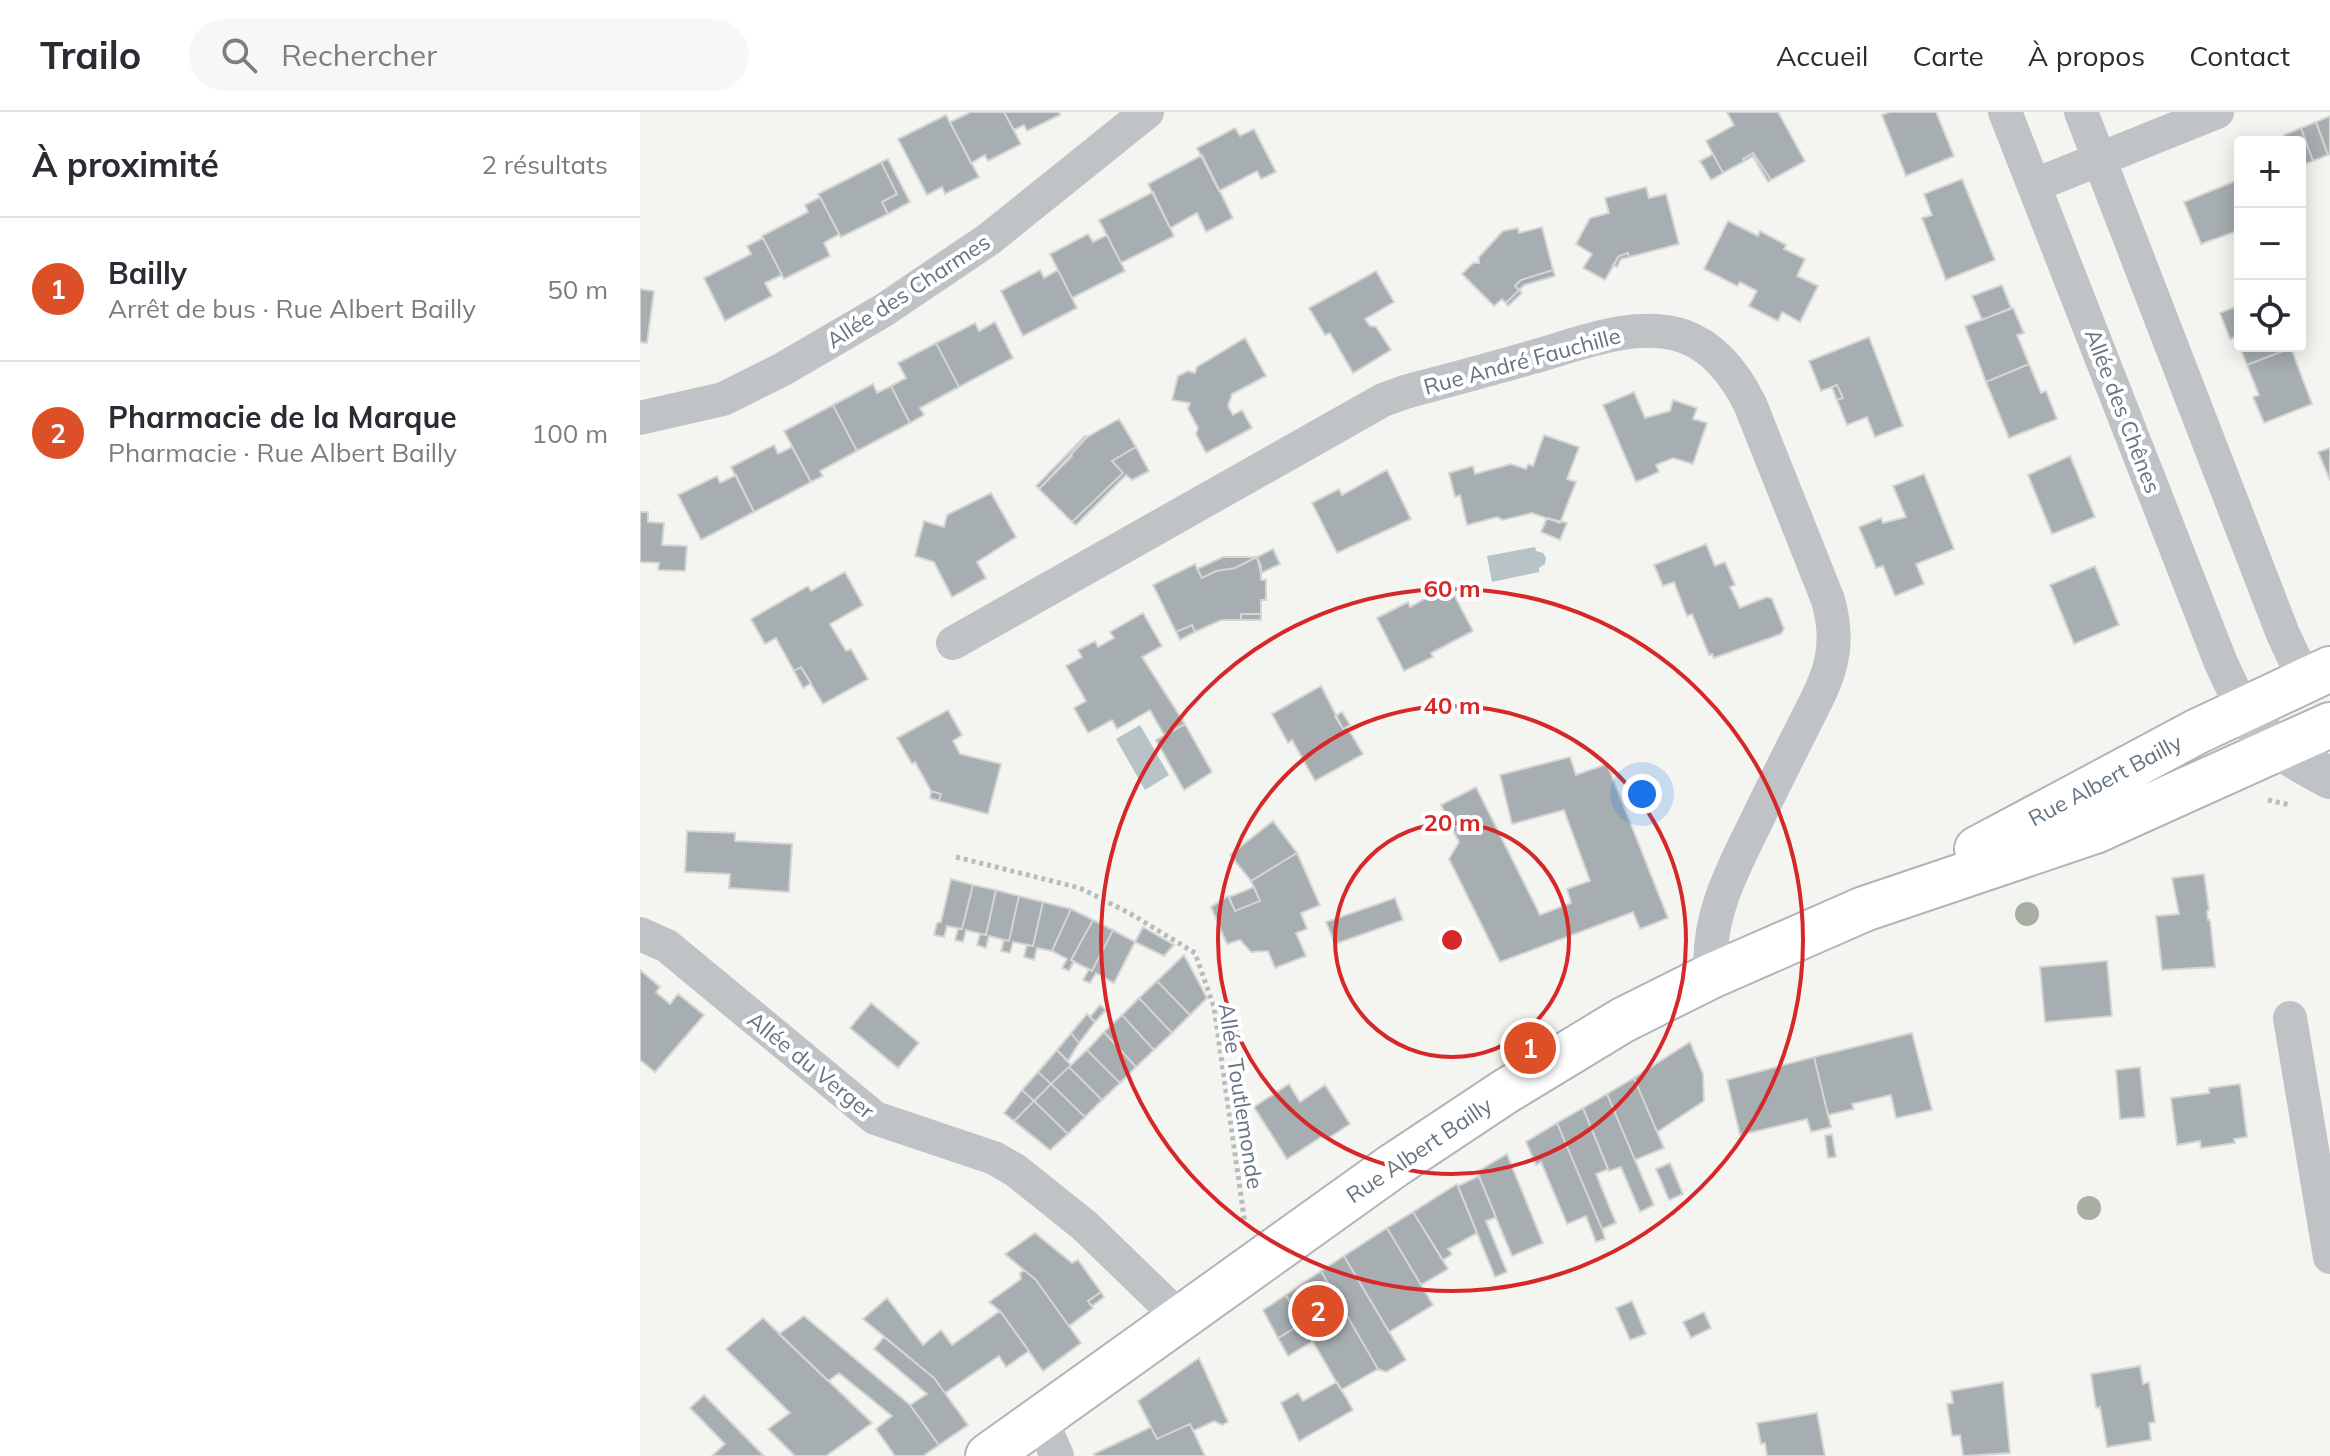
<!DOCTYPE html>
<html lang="fr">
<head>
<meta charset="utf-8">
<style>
  :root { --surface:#fff; --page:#f7f7f7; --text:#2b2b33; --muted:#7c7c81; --line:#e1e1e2; --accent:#dc4f27 }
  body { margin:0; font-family:Mulish,sans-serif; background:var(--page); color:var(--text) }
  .controls { position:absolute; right:24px; top:24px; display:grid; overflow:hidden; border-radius:8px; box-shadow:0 4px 20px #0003 }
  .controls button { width:72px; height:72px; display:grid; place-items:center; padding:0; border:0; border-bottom:2px solid var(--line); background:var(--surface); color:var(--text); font:40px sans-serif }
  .you { position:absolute; left:1002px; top:682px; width:28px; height:28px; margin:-20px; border:6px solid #fff; border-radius:50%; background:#1a73e8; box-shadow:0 0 0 12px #1a73e833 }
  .badge { display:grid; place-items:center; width:52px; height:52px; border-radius:50%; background:var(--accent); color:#fff; font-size:26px; font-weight:700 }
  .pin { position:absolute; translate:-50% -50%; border:4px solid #fff; box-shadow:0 2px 8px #0006 }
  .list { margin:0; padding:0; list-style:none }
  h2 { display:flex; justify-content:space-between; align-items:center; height:104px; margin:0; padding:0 32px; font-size:34px }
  h2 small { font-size:26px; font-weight:400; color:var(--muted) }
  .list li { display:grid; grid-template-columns:52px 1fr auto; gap:24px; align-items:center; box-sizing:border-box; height:144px; padding:0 32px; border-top:2px solid var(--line) }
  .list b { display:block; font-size:30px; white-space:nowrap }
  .list p { margin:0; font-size:26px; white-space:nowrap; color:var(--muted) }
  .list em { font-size:26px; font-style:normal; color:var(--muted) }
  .icon { flex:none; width:44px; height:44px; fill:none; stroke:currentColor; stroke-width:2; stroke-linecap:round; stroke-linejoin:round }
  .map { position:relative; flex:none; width:1690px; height:1344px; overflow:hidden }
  header { display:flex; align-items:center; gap:48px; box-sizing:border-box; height:112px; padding:0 40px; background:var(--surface); border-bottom:2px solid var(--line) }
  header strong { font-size:38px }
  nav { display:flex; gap:44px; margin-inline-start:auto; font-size:28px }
  .search { width:560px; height:72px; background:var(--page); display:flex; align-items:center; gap:20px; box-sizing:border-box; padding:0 28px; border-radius:44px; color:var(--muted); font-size:30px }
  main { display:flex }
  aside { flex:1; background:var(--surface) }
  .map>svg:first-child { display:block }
  .water { fill:#b8c3c7 }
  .building { fill:#a6aeb2; stroke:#d5d5d3; stroke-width:2 }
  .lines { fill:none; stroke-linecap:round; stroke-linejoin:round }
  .secondary-casing { stroke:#afb5b9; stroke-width:48 }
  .path { stroke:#b9bbbd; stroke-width:5; stroke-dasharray:4 4; stroke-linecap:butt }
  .minor { stroke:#bfc3c6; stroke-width:34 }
  .tertiary { stroke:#bfc3c6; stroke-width:42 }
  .secondary { stroke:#fff; stroke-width:44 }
  .tree { fill:#a6afa2 }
  .ring { fill:none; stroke:#d62828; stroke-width:4 }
  .labels { text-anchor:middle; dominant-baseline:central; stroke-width:8; stroke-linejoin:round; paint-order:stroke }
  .street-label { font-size:22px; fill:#647480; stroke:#fff }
  .centre { fill:#d62828; stroke:#fff; stroke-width:4 }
  .ring-label { font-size:24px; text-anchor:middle; font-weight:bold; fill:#d62828; stroke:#fff; stroke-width:8; stroke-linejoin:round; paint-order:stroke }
</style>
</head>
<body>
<header>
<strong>Trailo</strong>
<div class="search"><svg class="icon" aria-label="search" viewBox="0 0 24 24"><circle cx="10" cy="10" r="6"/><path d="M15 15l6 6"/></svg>Rechercher</div>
<nav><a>Accueil</a><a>Carte</a><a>À propos</a><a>Contact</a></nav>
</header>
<main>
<aside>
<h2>À proximité<small>2 résultats</small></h2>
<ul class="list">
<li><span class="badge">1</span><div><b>Bailly</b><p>Arrêt de bus · Rue Albert Bailly</p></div><em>50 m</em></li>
<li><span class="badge">2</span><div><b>Pharmacie de la Marque</b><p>Pharmacie · Rue Albert Bailly</p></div><em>100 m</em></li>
</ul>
</aside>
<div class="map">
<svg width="1690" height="1344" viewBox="0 0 1690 1344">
  <rect width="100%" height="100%" fill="#f4f4f0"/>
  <path class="water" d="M895 435 896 439 903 441 906 446 905 452 899 456V460L852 470 847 444Z
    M500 613 529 663 505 678 476 627Z"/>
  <path class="building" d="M331 0H364L381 32 348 49 345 43 331 51 310 10Z
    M364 0H419L420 3 387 19 384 13 374 18Z
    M1087 0H1138L1165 49 1131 68 1113 41 1103 47 1105 49 1083 61 1066 29 1094 13Z
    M1250 0H1296L1314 44 1266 64 1242 3Z
    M306 3 339 65 305 82 302 75 287 83 258 27Z
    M1690 4V42L1688 43 1676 10Z
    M1676 10 1688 43 1673 49 1661 16Z
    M595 16 600 24 614 17 636 60 621 67 617 59 579 79 557 36Z
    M1661 16 1673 49 1660 54V30H1647L1644 23Z
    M1113 41 1131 68 1128 70 1113 44 1105 49 1103 47Z
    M1073 42 1083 61 1071 68 1060 49Z
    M562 43 593 106 566 120 557 101 530 116 508 72Z
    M248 47 270 90 248 102 242 90 257 82 241 50Z
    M241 50 257 82 242 90 248 102 201 125 178 82Z
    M1322 67 1355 148 1306 168 1282 106 1292 103 1284 82Z
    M1600 67V118L1561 132 1544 90Z
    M1006 75 1009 86 1026 82 1039 132 989 145 988 141 979 144 965 168 943 156 952 142 936 132 950 106 969 101 965 86Z
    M513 80 534 124 481 151 459 108Z
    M180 85 199 122 184 131 190 144 144 167 122 124 168 100 165 93Z
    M1088 109 1118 124 1120 119 1146 133 1144 137 1165 147 1157 164 1178 174 1160 210 1142 200 1138 209 1109 194 1117 179 1100 170 1097 174 1064 157Z
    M902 115 913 158 881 168 875 174 879 178 866 191 862 187 854 194 822 162 833 151H839V145L863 119 878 116 879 121Z
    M448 122 453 130 467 123 485 159 432 186 410 142Z
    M123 126 142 163 125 171 132 184 85 209 64 166 111 142 107 134Z
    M988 141 989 145 981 147 977 155 973 153 979 144Z
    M400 158 404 166 418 158 437 196 383 224 361 179Z
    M913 158 915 164 884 173 879 178 875 174 881 168Z
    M736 159 754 190 725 207 730 214 736 215 751 238 713 261 690 221 685 223 669 196Z
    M1362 173 1371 196 1342 208 1332 184Z
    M0 177 14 179 7 231 0 230Z
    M879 178 882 181 868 194 866 191Z
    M1600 193V234H1650L1651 236 1607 253 1596 225 1590 227 1580 201Z
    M1373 196 1384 221 1377 223 1389 252 1346 270 1325 214Z
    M355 210 373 246 319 275 296 231 335 211 339 219Z
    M1229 225 1263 314 1235 325 1227 305 1207 313 1197 288 1203 286 1197 273 1181 279 1169 249Z
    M605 226 626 264 592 282 588 294 593 303 602 298 612 316 566 341 556 322 558 316 548 297 550 291 532 288 538 264 548 259 555 261 557 255Z
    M296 231 319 275 280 296 284 303 270 311 251 274 266 266 258 251Z
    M1651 236 1672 292 1624 311 1613 285 1619 283 1607 253Z
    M1389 252 1401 281 1406 279 1417 307 1369 326 1346 270Z
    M233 272 237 281 251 274 270 311 217 339 193 293Z
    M1197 273 1203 286 1197 288 1192 275Z
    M994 280 1005 306 1030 299 1033 288 1057 296 1053 307 1067 311 1053 352 1033 346 1016 353 1019 360 996 370 963 293Z
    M193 293 217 339 180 359 183 364 171 370 144 319Z
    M479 307 496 335 472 349 483 361 432 410 399 377 447 325Z
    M904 323 939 335 927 367 936 370 920 411 892 401 863 408 857 405 827 413 820 383 815 385 809 361 833 354 835 362 871 352 886 357 888 352 893 354Z
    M445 324 447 325 431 342 432 344 399 377 396 374Z
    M134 333 138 342 152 335 171 370 114 400 91 355Z
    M496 335 509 359 492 368 486 363 436 413 432 410 483 361 472 349Z
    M1690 336V368L1678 340Z
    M1430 344 1455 405 1412 422 1388 363Z
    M747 358 771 407 697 441 672 391 699 377 702 383Z
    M1284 362 1314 437 1276 452 1284 472 1255 484 1243 454 1236 456 1219 415 1241 406 1243 411 1266 405 1253 374Z
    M96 363 114 400 61 428 38 383 77 364 80 371Z
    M351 381 376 425 337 450 346 466 312 485 294 450 275 444 284 409 304 415 307 403Z
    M0 400H8V410L24 411 22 433 47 434 45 459 18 458 19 451 0 450Z
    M907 406 927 411 920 428 901 420Z
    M1066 432 1075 454 1085 450 1095 473 1090 475 1100 496 1127 485 1132 487 1144 517 1141 522 1074 546 1072 542 1069 543 1052 502 1047 504 1034 470 1023 474 1014 453Z
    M633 437 640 452 621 461 617 445Z
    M583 445H617L595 456 576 459 562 466 557 457Z
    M617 445 621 454V468H626V488H621V502H601V508H581L555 520 552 513 536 520 513 473 555 452 562 466 576 459 595 456Z
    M1455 454 1479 513 1434 532 1410 473Z
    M205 460 223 493 190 512 206 539 211 537 228 567 183 592 161 555 154 559 136 526 125 532 111 507 168 474 171 479Z
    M809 473 833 519 791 541 793 545 764 559 737 506 768 490 770 495Z
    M503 501 522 534 502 545 545 612 524 623 510 598 477 617 472 608 448 621 434 596 446 589 426 554 442 545 438 538 455 529 458 535 474 526 470 520Z
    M601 502H621V508H601Z
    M552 513 555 520 540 528 536 520Z
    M161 555 171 571 163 576 154 559Z
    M681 574 703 617 707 615 723 642 675 669 652 628 648 631 632 602Z
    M308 598 322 623 313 629 320 642 361 652 348 702 299 689 301 682 291 679 275 650 272 652 257 626Z
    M702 600 710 613 703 617 695 604Z
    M545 612 572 660 544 678 516 628Z
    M930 645 936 663 967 652 1028 806 1000 817 993 800 860 850 809 747 819 730 801 693 836 675 900 803 931 791 927 777 950 769 924 698 872 712 860 663Z
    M291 679 301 682 299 689 290 686Z
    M633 709 657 741 611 769 590 743Z
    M47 719 95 721V729L152 732 149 780 89 776 90 762 45 760Z
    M657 741 680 793 661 801 667 817 656 821 666 844 635 856 628 839 611 840 600 828 587 832 571 795 588 784 595 799 620 789 611 769Z
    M1564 762 1569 798 1567 799 1568 808H1570L1575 855 1522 858 1516 804 1539 802 1532 766Z
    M311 767 333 773 322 817 307 814 304 825 294 823 297 811 301 810Z
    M333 773 356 778 346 823 326 818 323 830 315 828 318 817H322Z
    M614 775 620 789 595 799 589 785Z
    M356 778 379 784 369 829 349 824 346 836 337 833 340 822 346 823Z
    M379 784 403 790 393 834 373 830 370 841 361 839 364 828 369 829Z
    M755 786 763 808 695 832 686 810Z
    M403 790 431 797 412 839 397 836 394 848 384 845 387 833 393 834Z
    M431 797 453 808 431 848 434 849 429 859 422 856 427 847 412 839Z
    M453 808 473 818 452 859 431 848Z
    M503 815 534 833 524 844 495 830Z
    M473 818 495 830 474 871 456 861 450 871 443 868 449 857 452 859Z
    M544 843 567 886 550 903 517 869Z
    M1467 849 1472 904 1405 910 1400 855Z
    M0 858 20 875 16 880 30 892 38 882 64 903 15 960 0 948Z
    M517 869 550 903 532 921 499 886Z
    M499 886 532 921 514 938 482 903Z
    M231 891 279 931 258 956 210 916Z
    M460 893 466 898 455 910 450 905Z
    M447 902 455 910 439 931 431 921Z
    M482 903 514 938 496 955 464 920Z
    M464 920 496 955 480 971 447 938Z
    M431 921 439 931 428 949 417 938Z
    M1272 921 1292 998 1256 1006 1251 983 1212 992 1214 997 1188 1003 1174 945Z
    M1050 930 1063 962 1064 989 1017 1020 994 966Z
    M417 938 431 953 411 972 398 960Z
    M447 938 480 971 462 988 429 955Z
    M1174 945 1191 1015 1171 1020 1167 1007 1100 1023 1087 968Z
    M429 955 462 988 445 1005 411 972Z
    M1500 955 1505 1005 1480 1007 1476 958Z
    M398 960 411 972 394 989 382 978Z
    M994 966 1024 1036 995 1048 967 982Z
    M411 972 445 1005 428 1022 394 989Z
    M649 972 660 990 685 973 710 1012 687 1027 684 1023 647 1047 614 995Z
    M1600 972 1607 1025 1594 1027 1595 1031 1561 1036 1560 1029 1537 1033 1531 986 1569 981V976Z
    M382 978 394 989 374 1009 364 1001Z
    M967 982 1014 1093 1000 1100 981 1055 969 1059 943 996Z
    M394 989 428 1022 410 1038 374 1009Z
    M943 996 968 1057 956 1062 976 1111 962 1117 917 1011Z
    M917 1011 962 1117 965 1127 956 1130 946 1104 927 1112 901 1050 896 1053 886 1030Z
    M1192 1022 1196 1045 1188 1046 1185 1024Z
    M867 1042 903 1131 872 1144 837 1060Z
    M1030 1051 1043 1082 1029 1088 1016 1057Z
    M839 1064 856 1105 846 1109 867 1160 855 1165 818 1074Z
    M817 1072 837 1121 808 1137 812 1142 803 1148 773 1100Z
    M773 1100 808 1157 781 1173 747 1116Z
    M747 1116 793 1193 749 1220 704 1144Z
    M395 1121 432 1151 438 1148 461 1180 448 1189 453 1196 429 1214 396 1168 365 1142Z
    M704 1144 766 1248 746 1260 738 1257 681 1159Z
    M384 1158 396 1168 441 1231 403 1259 360 1199 349 1190 381 1167 380 1161Z
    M681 1159 738 1257 701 1278 646 1183Z
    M461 1180 464 1185 452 1194 448 1189Z
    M646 1183 663 1211 638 1226 623 1198Z
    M247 1186 283 1233 301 1218 312 1233 360 1199 389 1239 366 1255 359 1244 305 1281 294 1266 223 1207Z
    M992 1189 1006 1222 990 1228 976 1196Z
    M1064 1200 1071 1216 1051 1226 1043 1210Z
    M164 1204 270 1293 299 1333 283 1344H255L236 1317 252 1304 199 1261 188 1269 139 1222Z
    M123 1206 232 1311 186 1344H155L128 1317 150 1301 86 1237Z
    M663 1211 673 1229 648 1244 638 1226Z
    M244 1225 294 1266 328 1313 299 1333 270 1293 287 1282 234 1237Z
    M559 1246 588 1310 582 1313 574 1309 553 1319 550 1312 517 1327 498 1289Z
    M1500 1254 1503 1272 1509 1270 1515 1310 1509 1311 1511 1328 1467 1335 1460 1295 1456 1296 1451 1262Z
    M697 1270 713 1298 659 1329 641 1291 658 1281 663 1289Z
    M1363 1270 1370 1341 1323 1344 1320 1323 1312 1324 1307 1292 1313 1291 1311 1279Z
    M64 1283 124 1344H72L85 1332 50 1296Z
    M1177 1301 1185 1344H1127L1125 1331 1121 1332 1117 1311Z
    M550 1312 565 1344H455L454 1342 511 1315 517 1327Z"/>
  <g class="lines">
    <defs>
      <path id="secondary" d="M1337 737 1558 619 1690 557
        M348 1344 753 1054 866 979 983 908 1071 864 1224 797 1455 719 1690 613"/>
    </defs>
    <use href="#secondary" class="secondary-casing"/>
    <path class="path" d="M1628 688 1650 693
      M316 745 440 776 491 802 555 841 574 895 605 1112"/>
    <path class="minor" d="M1365 0 1581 551 1603 598
      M1441 0 1643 522 1665 569
      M1395 73 1577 0
      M0 306 83 287 143 257 244 198 349 127 507 0
      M313 531 743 288 765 280C806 269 848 258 889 246 937 233 993 208 1043 224 1075 235 1096 264 1110 292L1188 488C1204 544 1184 572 1160 621 1144 652 1129 683 1114 714 1090 762 1066 809 1071 864
      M0 822 27 834 235 1006 354 1046 375 1058 445 1114 541 1207
      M1650 906 1690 1145
      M401 1307 417 1344"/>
    <path class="tertiary" d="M1603 598C1622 630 1659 649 1690 666"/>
    <use href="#secondary" class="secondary"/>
  </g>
  <g class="tree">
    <circle cx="1387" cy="802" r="12"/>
    <circle cx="1449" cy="1096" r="12"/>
  </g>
  <g class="ring">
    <circle cx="812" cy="828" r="117"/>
    <circle cx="812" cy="828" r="234"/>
    <circle cx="812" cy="828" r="351"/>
  </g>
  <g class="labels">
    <g class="street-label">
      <text transform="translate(268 179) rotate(-33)">Allée des Charmes</text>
      <text transform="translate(882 249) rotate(-15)">Rue André Fauchille</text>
      <text transform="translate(1483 299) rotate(69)">Allée des Chênes</text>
      <text transform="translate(1465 668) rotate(-28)">Rue Albert Bailly</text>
      <text transform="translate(171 953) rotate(39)">Allée du Verger</text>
      <text transform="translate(601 984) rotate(81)">Allée Toutlemonde</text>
      <text transform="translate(779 1038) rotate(-34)">Rue Albert Bailly</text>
    </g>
  </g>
  <circle cx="812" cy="828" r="12" class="centre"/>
  <g class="ring-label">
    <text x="812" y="485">60 m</text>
    <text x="812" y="602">40 m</text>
    <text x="812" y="719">20 m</text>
  </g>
</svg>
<div class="controls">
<button>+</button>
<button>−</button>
<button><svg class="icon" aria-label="locate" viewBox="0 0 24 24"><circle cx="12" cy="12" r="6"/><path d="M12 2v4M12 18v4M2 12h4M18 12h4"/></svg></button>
</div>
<div class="you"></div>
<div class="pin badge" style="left:890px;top:936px">1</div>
<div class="pin badge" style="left:678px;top:1199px">2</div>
</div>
</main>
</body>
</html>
